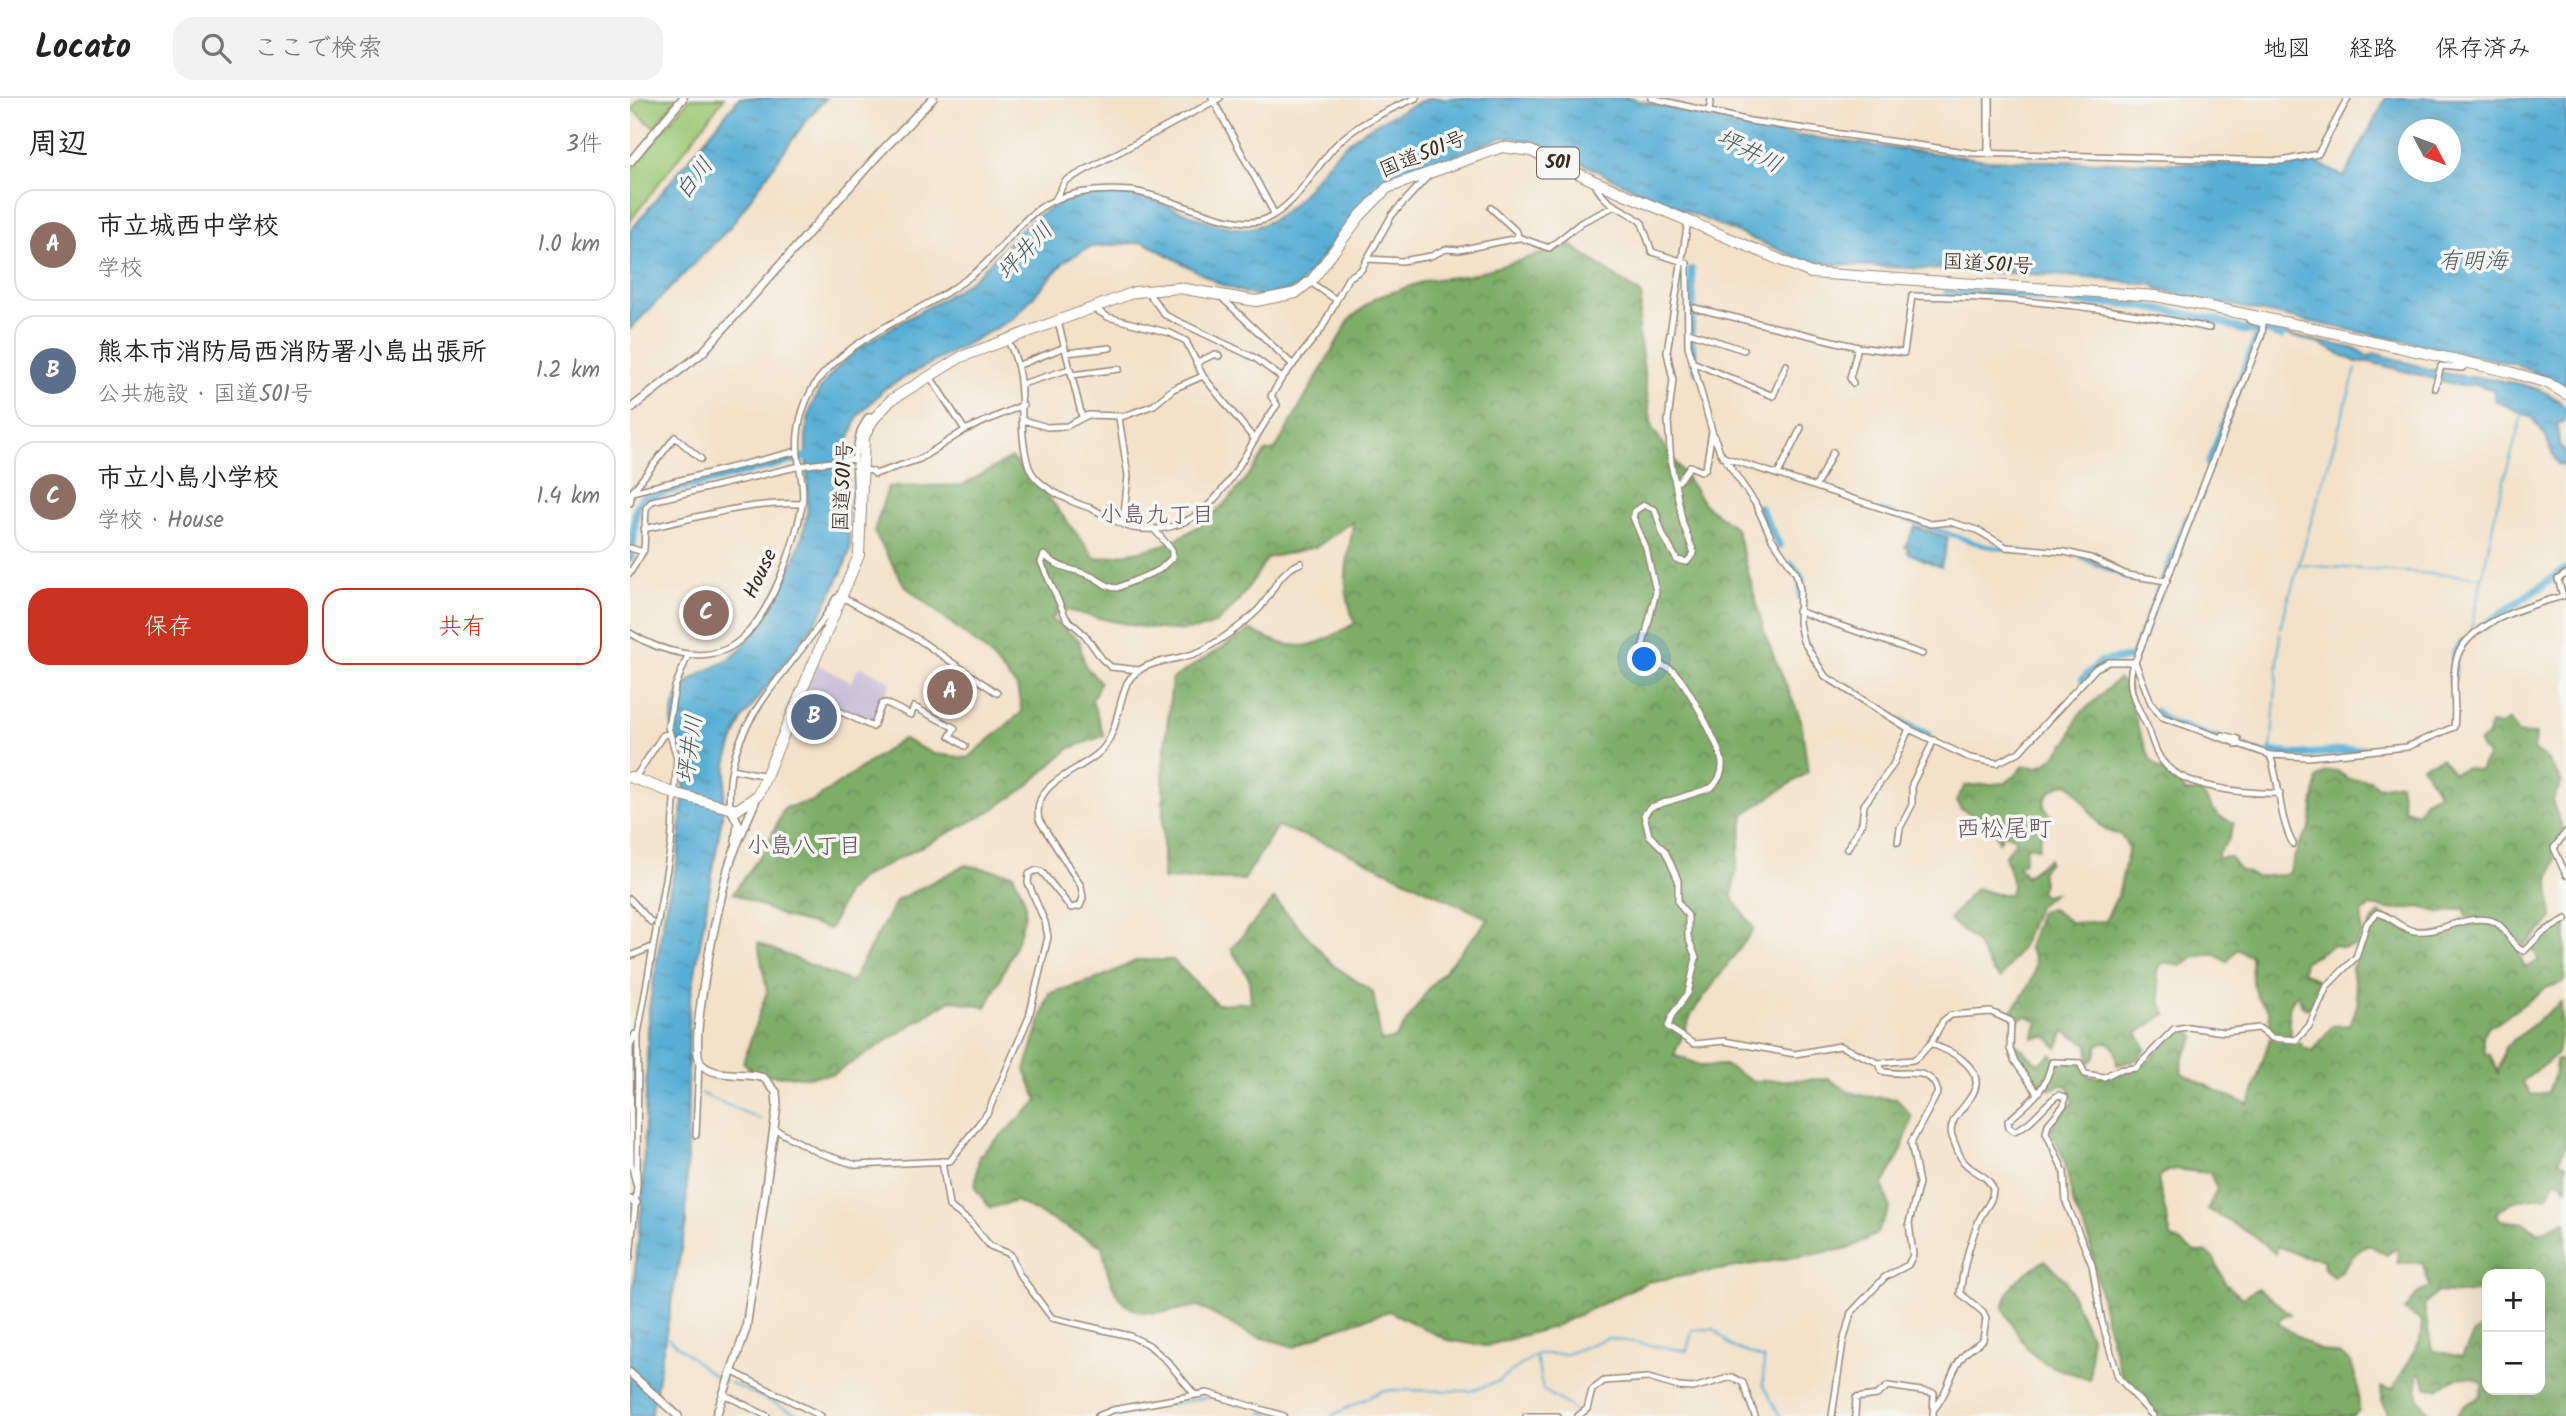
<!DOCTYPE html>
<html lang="ja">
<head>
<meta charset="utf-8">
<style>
  :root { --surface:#fff; --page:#f2f2f2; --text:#222; --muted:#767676; --line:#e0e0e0; --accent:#c8321e }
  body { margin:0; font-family:Kalam,"Klee One",sans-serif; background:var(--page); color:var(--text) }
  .controls { position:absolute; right:21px; bottom:21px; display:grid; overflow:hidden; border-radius:14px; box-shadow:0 7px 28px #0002 }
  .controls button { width:63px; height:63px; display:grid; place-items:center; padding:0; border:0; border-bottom:2px solid var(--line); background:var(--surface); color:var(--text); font:35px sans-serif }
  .compass { position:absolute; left:1768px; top:21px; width:63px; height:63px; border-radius:50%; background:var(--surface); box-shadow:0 7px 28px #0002; rotate:131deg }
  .you { position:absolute; left:1015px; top:562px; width:24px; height:24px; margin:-18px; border:5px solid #fff; border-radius:50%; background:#1a73e8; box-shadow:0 0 0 10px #1a73e833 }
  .badge { display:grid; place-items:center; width:46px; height:46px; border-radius:50%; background:var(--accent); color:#fff; font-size:23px; font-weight:700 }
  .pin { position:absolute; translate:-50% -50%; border:4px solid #fff; box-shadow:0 2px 7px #0006 }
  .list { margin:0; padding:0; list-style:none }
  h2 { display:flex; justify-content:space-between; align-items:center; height:91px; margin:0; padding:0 28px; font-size:30px }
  h2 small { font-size:23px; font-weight:400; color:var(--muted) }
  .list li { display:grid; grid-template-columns:46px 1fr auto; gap:21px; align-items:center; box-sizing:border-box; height:112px; margin:0 14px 14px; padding:0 14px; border:2px solid var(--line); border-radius:21px }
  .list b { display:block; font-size:26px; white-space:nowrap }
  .list p { margin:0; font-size:23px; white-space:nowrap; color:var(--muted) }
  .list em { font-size:23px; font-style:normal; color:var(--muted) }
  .actions { display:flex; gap:14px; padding:21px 28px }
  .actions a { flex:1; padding:16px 0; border:2px solid var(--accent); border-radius:21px; text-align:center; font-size:24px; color:var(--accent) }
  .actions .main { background:var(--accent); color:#fff }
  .icon { flex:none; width:38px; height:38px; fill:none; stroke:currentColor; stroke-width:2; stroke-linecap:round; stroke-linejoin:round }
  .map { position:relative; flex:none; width:1936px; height:1318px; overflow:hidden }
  header { display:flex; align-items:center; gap:42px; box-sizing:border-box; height:98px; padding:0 35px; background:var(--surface); border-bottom:2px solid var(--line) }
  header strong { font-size:33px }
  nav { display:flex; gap:38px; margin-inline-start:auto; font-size:24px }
  .search { width:490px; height:63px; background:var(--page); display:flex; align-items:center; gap:18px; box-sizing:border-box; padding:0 24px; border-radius:21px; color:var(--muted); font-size:26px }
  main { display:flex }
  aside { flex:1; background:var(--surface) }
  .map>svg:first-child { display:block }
  .industrial { fill:#c9bfd7 }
  .green { fill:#9dc977; stroke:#6c7a4a; stroke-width:2 }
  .forest { fill:url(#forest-crowns); stroke:#5c6c43; stroke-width:2; fill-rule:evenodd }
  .water { fill:url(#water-ripples); stroke:#4a6c7a; stroke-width:2; fill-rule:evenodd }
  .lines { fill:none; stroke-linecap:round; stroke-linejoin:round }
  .stream { stroke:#59afd5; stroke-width:2 }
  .canal { stroke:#59afd5; stroke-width:4.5 }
  .river { stroke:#59afd5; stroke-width:8 }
  .street-casing { stroke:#978674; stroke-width:8 }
  .secondary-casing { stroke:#978674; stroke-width:10 }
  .highway-casing { stroke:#978674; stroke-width:12 }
  .street { stroke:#fff; stroke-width:5 }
  .secondary { stroke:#fff; stroke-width:7 }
  .highway { stroke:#fff; stroke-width:10 }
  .labels { text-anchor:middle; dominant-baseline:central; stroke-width:7; stroke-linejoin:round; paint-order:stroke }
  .shield { fill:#f6f6f2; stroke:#73675e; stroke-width:2 }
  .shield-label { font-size:19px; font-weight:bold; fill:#3b2a1e }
  .street-label { font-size:21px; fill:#3b2a1e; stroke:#f6f6f2 }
  .water-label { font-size:23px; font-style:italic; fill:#46595e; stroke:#f6f6f2 }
  .neighbourhood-label { font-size:23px; fill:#68525f; stroke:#f6f6f2 }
  .quarter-label { font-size:24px; fill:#68525f; stroke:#f6f6f2 }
</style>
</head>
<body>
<header>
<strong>Locato</strong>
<div class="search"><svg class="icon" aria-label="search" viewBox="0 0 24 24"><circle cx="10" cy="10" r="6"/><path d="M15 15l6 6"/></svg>ここで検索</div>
<nav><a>地図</a><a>経路</a><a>保存済み</a></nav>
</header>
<main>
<aside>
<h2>周辺<small>3件</small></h2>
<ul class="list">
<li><span class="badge" style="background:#8d6e63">A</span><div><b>市立城西中学校</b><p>学校</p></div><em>1.0 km</em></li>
<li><span class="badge" style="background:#5c6f8a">B</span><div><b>熊本市消防局西消防署小島出張所</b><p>公共施設 · 国道501号</p></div><em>1.2 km</em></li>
<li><span class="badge" style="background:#8d6e63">C</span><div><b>市立小島小学校</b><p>学校 · House</p></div><em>1.4 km</em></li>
</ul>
<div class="actions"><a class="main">保存</a><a>共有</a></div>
</aside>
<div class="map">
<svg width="1936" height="1318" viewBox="0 0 1936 1318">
  <defs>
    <pattern id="forest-crowns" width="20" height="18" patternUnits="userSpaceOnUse" patternTransform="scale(1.75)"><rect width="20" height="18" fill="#7ead68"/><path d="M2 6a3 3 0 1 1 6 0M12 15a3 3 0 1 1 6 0" fill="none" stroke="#688d55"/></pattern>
    <pattern id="water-ripples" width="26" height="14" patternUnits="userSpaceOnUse" patternTransform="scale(1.75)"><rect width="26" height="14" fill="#59afd5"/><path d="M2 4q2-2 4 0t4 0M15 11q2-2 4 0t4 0" fill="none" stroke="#4b8fac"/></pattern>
  </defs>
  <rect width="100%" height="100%" fill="#f6f6f2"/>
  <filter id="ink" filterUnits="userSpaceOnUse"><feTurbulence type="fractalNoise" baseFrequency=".0143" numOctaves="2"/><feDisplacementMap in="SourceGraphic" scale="14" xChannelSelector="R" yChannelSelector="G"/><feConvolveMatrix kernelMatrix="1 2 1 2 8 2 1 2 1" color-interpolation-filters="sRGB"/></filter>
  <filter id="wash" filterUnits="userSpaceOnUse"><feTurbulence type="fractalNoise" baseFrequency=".00686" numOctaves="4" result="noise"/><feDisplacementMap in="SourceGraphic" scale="28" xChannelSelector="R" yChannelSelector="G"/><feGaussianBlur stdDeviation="1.57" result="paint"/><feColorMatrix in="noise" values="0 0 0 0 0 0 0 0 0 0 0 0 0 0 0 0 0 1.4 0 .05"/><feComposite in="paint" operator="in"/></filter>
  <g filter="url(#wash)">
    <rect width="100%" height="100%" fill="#f3e2c9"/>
    <path class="industrial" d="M187 566 221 584 230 568 261 584 242 627 175 594Z"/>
    <path class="green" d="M10 0H47L24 29 2 11Z
      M60 0H94L0 123V72Z"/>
    <path class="forest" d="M941 147 1012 197 1008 231 1022 330 1076 408 1106 430 1136 540 1171 622 1178 674 1114 716 1102 799 1124 831 1062 915 1044 957 1072 968 1095 967 1122 983 1199 981 1219 994 1234 998 1267 1001 1282 1019 1271 1054 1253 1087 1260 1110 1246 1136 1220 1150 1017 1184 923 1229 856 1248 817 1242 759 1213 698 1233 665 1249 619 1236 568 1208C503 1222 485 1218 472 1148L386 1103 360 1110 345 1090 349 1058 408 1003 395 972 419 895 467 881 508 862H543L587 906 621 904 619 880 601 851 644 801 703 867 743 894 751 943 765 941 799 890 859 821 708 750 647 728 614 782 533 781V669L542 581 620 532C668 556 680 552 725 525 708 481 719 466 723 423L686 449 637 460C623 482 609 507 587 524 558 545 467 520 433 511L421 521 449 542 455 568 470 584 462 602 474 638 440 650 394 691 354 717 232 779 216 795 200 831 155 819 103 795 136 750 154 710 183 703 273 641 304 656 338 660 392 614 387 589 357 554 275 488 244 434 258 389 333 387 381 360 412 391 466 461C486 457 507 455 526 449 576 433 607 396 635 354L645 352 720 221 745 200 798 182 840 177Z
      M1488 581 1499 589C1497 600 1516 656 1523 665 1530 674 1538 674 1546 680 1550 683 1552 690 1555 694H1571L1588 718 1604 725 1598 743 1588 754V760L1600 759 1610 772 1627 779 1659 776 1668 748 1680 730 1687 681 1696 674 1707 673 1719 681 1740 682 1748 689 1770 685 1774 711 1788 715 1795 702 1809 695 1792 668 1812 660 1823 675 1836 670 1850 673 1858 656 1852 652 1849 645 1858 637 1860 626 1870 628 1879 622 1888 635 1906 636 1904 652 1917 661 1932 684 1922 703 1934 734 1922 751 1925 762 1919 783 1922 821 1895 848C1867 825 1876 824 1836 818L1835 810 1811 815 1790 809 1765 812 1740 808 1732 815V835L1726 848 1712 850 1703 847 1674 864 1672 874 1688 882C1694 892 1687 904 1678 911L1672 908 1668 896C1653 909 1661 922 1661 939L1641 933 1639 913 1628 900 1622 881 1621 859 1607 851 1597 864 1584 856 1564 859 1550 868 1534 864 1527 871 1531 906 1536 916 1507 935 1516 951 1509 961 1487 967 1485 951 1478 944 1468 946 1465 959 1458 965V946L1434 933 1427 950 1416 938 1403 940 1408 923 1397 918 1388 921 1381 914C1393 897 1417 869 1398 850L1410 814 1420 810 1442 825 1475 823 1488 797 1499 750 1490 736C1467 738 1456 700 1439 686 1426 686 1414 695 1414 709L1423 720 1412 729 1409 750 1397 748 1394 764 1388 768 1396 778 1418 761 1419 764 1411 773 1413 785 1410 793 1413 797 1424 795 1407 809 1392 848 1371 880 1363 874 1345 843 1319 822 1346 790 1366 796H1380C1386 782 1377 771 1375 757L1387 741 1374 735 1369 744 1362 725 1331 711 1326 703 1335 688 1376 685 1394 668 1407 669 1420 663 1438 643 1448 618Z
      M335 767 383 776C387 785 394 796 395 806 398 829 367 887 356 909L321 902 204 976 175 979 125 976 113 964 137 893 128 845 221 884 267 802Z
      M1749 815C1760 821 1775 833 1787 836 1818 842 1853 809 1880 836 1889 845 1889 860 1895 870L1909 862 1902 850 1922 830 1936 826 1934 884 1916 890 1866 926 1859 927 1853 938 1855 956 1860 957 1868 975 1875 949 1931 904 1932 928 1927 956 1892 984 1901 997 1918 994 1925 975 1926 962H1936V1046L1929 1063 1936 1067V1091L1930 1083 1925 1084 1917 1098 1884 1103 1866 1115 1871 1122 1895 1125 1909 1135 1936 1123V1318H1826L1835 1307 1850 1299 1853 1286C1837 1273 1822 1280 1808 1291L1797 1290 1790 1275 1787 1276 1788 1300 1801 1318H1759L1752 1302 1751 1289 1763 1291 1790 1243 1792 1223 1775 1213 1788 1194 1800 1189 1792 1164 1767 1165 1768 1151 1765 1150 1757 1157 1739 1147C1720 1154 1719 1169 1703 1179L1694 1170 1693 1161 1675 1159 1647 1148 1645 1156 1627 1140 1578 1111 1587 1091 1580 1075 1544 1071 1531 1076 1528 1082 1541 1139 1566 1154H1576L1584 1161 1596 1186 1612 1200 1628 1190 1660 1216 1654 1217 1648 1225 1687 1251 1711 1257 1721 1264 1728 1288 1729 1312 1724 1318H1530L1492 1279 1477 1227 1458 1137 1444 1109 1434 1061 1420 1030 1444 1003 1439 989 1432 987 1419 992 1413 989 1382 953 1383 943 1408 966 1422 956 1427 965 1455 966 1459 978C1468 982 1508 972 1516 966 1532 952 1532 933 1562 934L1565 939C1559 950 1548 963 1552 975 1575 986 1595 999 1619 1006L1640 940 1660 946 1670 944 1674 950 1683 953 1702 928 1720 927 1728 904 1722 870 1740 826ZM1857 1176H1910V1292H1857V1225L1844 1235 1832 1259 1802 1252 1794 1208 1807 1194C1826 1195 1843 1200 1857 1185Z
      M1415 1162 1435 1182 1461 1240 1460 1281C1402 1263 1403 1263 1373 1210 1379 1184 1393 1176 1415 1162Z"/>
    <path class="water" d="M109 0H196L175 24 100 129 0 231V133Z
      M798 0H999L1132 33 1357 62 1672 67 1686 64 1714 79 1756 0H1936V288L1885 266 1527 192 1525 187 1438 178 1199 166 1171 161C1111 136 1051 112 992 85 953 67 917 42 873 39L747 88 669 188 644 199 625 198 592 187 514 144 460 149 435 163 383 221 255 290 228 318 219 342 217 408 220 452 214 469 191 516 111 623 98 659 92 719 59 910 56 1125 21 1318H0V1221L12 1105 19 911 36 806 48 760 57 656C45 646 41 636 42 621 46 577 72 579 102 559 112 552 121 538 128 528 149 498 172 454 177 417 182 373 164 328 192 288 227 237 294 218 342 181 367 161 386 131 413 114 431 103 453 97 473 96 486 96 502 97 514 100 543 107 596 137 625 129 667 117 682 77 713 49 736 27 770 14 798 0ZM1778 32H1820V74H1778Z
      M1642 234 1727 251 1737 258 1747 256C1773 262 1801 274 1827 277 1860 282 1917 283 1936 311L1934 324 1927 326 1929 346 1936 355V368L1928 366C1922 357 1920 349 1916 339 1913 333 1906 328 1903 320L1864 302V292L1845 286 1831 288 1740 264H1726L1688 245Z
      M1285 429 1318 440 1311 469 1278 455 1279 450 1275 449Z"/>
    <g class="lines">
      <path class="stream" d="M1670 467 1850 479
        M1650 530 1726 271
        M1840 537 1867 407 1893 314
        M1641 654 1650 535
        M70 995 130 1021
        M0 1108H2
        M38 1240 81 1276 95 1283
        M906 1258 913 1292 941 1309 947 1318
        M100 1285 172 1318
        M631 1314 643 1318
        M478 1318 579 1299 609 1307
        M701 1318 754 1292 841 1293 867 1284 907 1256H937L977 1240 1057 1253 1062 1232 1084 1231 1102 1249 1134 1261 1133 1287 1150 1318"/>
      <path class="canal" d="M1252 413 1355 448 1391 453
        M1452 460 1495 479"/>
      <path class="river" d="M1061 172 1063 205
        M1317 194 1388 197 1454 205 1499 206 1586 222 1612 232 1636 233 1651 238
        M1063 210 1060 239 1067 273
        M1579 366 1629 234
        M1129 409 1149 447
        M0 460C7 443 0 409 14 399L183 357
        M1162 467 1172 481 1171 499
        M1852 529 1936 471
        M1453 581 1470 564 1503 559 1558 420
        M1822 583 1825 555 1834 543
        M1525 614 1538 625 1632 656
        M1272 625 1298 637
        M1641 654 1668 657 1735 651"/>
    </g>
  </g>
  <g filter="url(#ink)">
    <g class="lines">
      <defs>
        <path id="street" d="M582 0 644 115
          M1021 0 1120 23 1342 55 1651 63 1688 56 1718 0
          M1079 14 1081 0
          M964 84C977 112 995 108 1012 125L1022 154 1057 165 1058 248 1082 333 1090 354 1125 405 1142 441 1166 475 1170 491 1169 525 1173 543 1195 578 1279 631 1340 660 1367 665 1389 654 1466 570 1479 564H1505
          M425 102 435 83 590 0
          M1058 123 1037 254 1043 282 1038 323 1041 365 1053 426 1064 455 1057 464 1047 462 1033 437 1025 412 1014 407 1005 413 1003 419 1016 450 1026 494 1011 555C1019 569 1032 564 1043 573 1057 585 1090 648 1092 665 1093 676 1088 683 1081 690L1021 709 1014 717 1019 737 1035 753 1048 782V804L1058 818V839L1066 860 1058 895 1042 917 1038 929 1064 946 1094 943 1165 956 1210 948 1249 965 1283 962 1289 958 1301 945 1313 923 1321 917 1361 914 1381 923 1380 951 1384 962 1407 995
          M888 139 919 150 952 124 983 109
          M738 161 772 163 801 158 816 151 829 152 888 140 887 134 861 110
          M680 184 705 201
          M516 192 535 217 625 260 652 280
          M589 197 663 267
          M463 210 478 219 540 235 556 243 573 278 625 342
          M1065 210 1228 249 1274 255 1282 198C1383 199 1480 209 1579 230
          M1619 222 1633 226 1632 236 1505 564 1521 605 1532 619 1640 657 1678 659 1777 649 1824 629C1827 607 1821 585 1826 563 1834 525 1901 507 1933 498L1928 481 1936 476
          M428 223 452 319
          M1058 234 1114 252
          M378 243C400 283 385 327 399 369 406 389 441 404 460 410 472 415 494 429 503 430 587 443 608 358 647 307L641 298 652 280 691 232 718 180 731 172 762 117 800 76
          M436 255 480 250
          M1062 264 1143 298 1156 267
          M566 265 585 256 589 258
          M389 267 435 249
          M299 277 335 332
          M442 277 489 271
          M1223 285 1220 280 1228 249
          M392 286 440 271
          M1805 290 1811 268 1832 270 1839 265
          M393 322 417 329 437 328 458 317 490 318
          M1093 359 1301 426 1320 424 1347 432 1376 449 1435 454 1460 460 1497 477 1537 483
          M233 372 242 373 245 376 290 361 335 332 393 307
          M1148 376 1171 330
          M1049 383 1060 368 1071 373 1076 370 1082 333
          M1186 388 1203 354
          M2 394 168 353
          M0 405 2 394 45 339 71 361
          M227 409 225 357 230 333 238 319 246 318
          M493 425 498 378 489 320 524 307 543 291 573 278
          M14 431C66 420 119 403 172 406
          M0 450 13 454
          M0 475 14 452 16 410 22 403 170 368 225 361
          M212 499 288 541 367 595
          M1168 513 1292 556
          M0 535C29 553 78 569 109 543 142 516 164 448 172 408 175 392 170 374 168 358 165 330 174 296 194 275 237 228 299 213 347 173 373 152 392 115 425 102 448 92 476 91 502 93 538 97 604 135 636 121 667 107 683 72 705 48 726 26 758 12 786 0
          M1503 564C1496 588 1504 603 1515 624 1522 637 1523 652 1533 664 1554 691 1618 696 1650 695
          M509 572 481 569 472 561 455 537 436 520 411 464 414 457C430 472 443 470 461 478 471 482 476 490 487 490L529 472 542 460V452L523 430
          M171 595 243 629 252 606 256 605 281 617 284 609 325 630 320 638 335 648
          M1593 637 1608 641 1607 647
          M1640 657C1651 687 1648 718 1663 746
          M102 671 137 678
          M4 681 33 637 39 636
          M100 710C91 621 168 571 206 500
          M1936 734 1924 750 1936 777
          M1268 744 1270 730 1282 707V686L1304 642
          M1217 751 1232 725 1234 707 1263 667 1279 631
          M0 801 21 824
          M0 858 20 850
          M5 936 0 948 1 1065 6 1086
          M1301 945C1310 951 1322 953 1330 960 1374 994 1313 1011 1322 1038 1325 1046 1328 1056 1333 1063 1342 1075 1358 1076 1363 1091 1363 1105 1354 1110 1349 1122 1340 1144 1333 1171 1330 1195L1353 1214 1356 1220 1353 1242C1347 1247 1340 1250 1335 1256 1320 1271 1319 1295 1304 1311
          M144 1031 189 1055 226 1067 320 1063 358 1014 399 919 418 839 415 824 398 785 399 776 407 772 412 774 441 810 450 808 453 800 451 788 409 722C400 681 457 673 475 648 487 631 489 604 497 585 514 557 550 566 575 551 592 541 614 526 628 512 646 493 644 476 671 465
          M66 1037 69 963
          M312 1063 319 1108 340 1124 360 1148 380 1156 389 1176 422 1220 500 1238 519 1247 538 1264 565 1297
          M0 1160 7 1088 8 936 41 747 47 660 38 629 45 589 58 557
          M103 1274 191 1318
          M95 1297 137 1318
          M468 1318 483 1312 577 1295 654 1318
          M896 1318H928
          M948 1318 957 1311 962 1292 974 1283 1018 1280 1049 1289 1063 1290 1102 1279 1113 1285 1125 1318
          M1202 1318 1213 1244 1221 1215 1255 1179 1278 1167 1283 1157 1279 1125 1289 1085 1281 1045 1308 994C1300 965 1273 980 1252 973L1249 965
          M1225 1318 1226 1300 1247 1297 1258 1288 1304 1295 1303 1318
          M1523 1318 1488 1279 1472 1224 1462 1167 1436 1104 1434 1074 1416 1034 1418 1026 1434 1007 1435 999 1428 997C1412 1008 1403 1026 1384 1033L1379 1029 1378 1023C1401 1003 1415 994 1422 964L1450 965 1455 976 1474 979 1488 972 1506 970 1544 931 1558 929 1594 934 1629 930 1642 940 1666 942 1679 928 1697 888 1726 859 1737 825 1747 815C1761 817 1771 832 1785 833 1810 836 1832 817 1859 822 1878 826 1879 849 1894 853L1912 835 1936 821"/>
        <path id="secondary" d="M1359 0V55
          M0 64 53 0
          M0 311 72 255 248 57 303 0
          M101 711 108 725 106 743
          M0 1102 6 1105
          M0 1275 48 1318
          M86 1318 116 1231 147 1008 146 994 134 980C115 973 88 981 72 967 55 952 91 795 99 768 106 745 118 722 127 699"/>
        <path id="highway" d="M0 679 43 695 107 712 128 697 229 457 234 339 243 322 261 302 331 259 505 194 549 190 626 203 666 195 683 181 730 118 757 90 872 49 901 53 964 83 1181 175 1526 198 1683 230 1880 274 1918 285 1936 296"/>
      </defs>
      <use href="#street" class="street-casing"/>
      <use href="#secondary" class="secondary-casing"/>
      <use href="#highway" class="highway-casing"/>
      <use href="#street" class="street"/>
      <use href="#secondary" class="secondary"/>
      <use href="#highway" class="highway"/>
    </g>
  </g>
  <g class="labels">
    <rect class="shield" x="907" y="49.5" width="42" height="31" rx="5"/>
    <g class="shield-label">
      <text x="928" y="65">501</text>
    </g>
    <g class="street-label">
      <text transform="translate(793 57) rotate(-22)">国道501号</text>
      <text transform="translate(1358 167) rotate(3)">国道501号</text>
      <text transform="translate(214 388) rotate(-87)">国道501号</text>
      <text transform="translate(131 476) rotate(-65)">House</text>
    </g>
    <g class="water-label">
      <text transform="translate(1119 54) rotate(27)">坪井川</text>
      <text transform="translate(65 81) rotate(-52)">白川</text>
      <text transform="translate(396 154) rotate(-47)">坪井川</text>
      <text x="1843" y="164">有明海</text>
      <text transform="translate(61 651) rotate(-82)">坪井川</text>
    </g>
    <g class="neighbourhood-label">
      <text x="527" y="418">小島九丁目</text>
      <text x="174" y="749">小島八丁目</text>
    </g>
    <g class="quarter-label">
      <text x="1374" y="731">西松尾町</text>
    </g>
  </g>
</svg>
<div class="controls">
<button>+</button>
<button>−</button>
</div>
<svg class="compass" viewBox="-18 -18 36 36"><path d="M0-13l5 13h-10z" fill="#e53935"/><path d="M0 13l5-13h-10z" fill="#767676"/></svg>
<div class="you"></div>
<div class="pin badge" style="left:320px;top:594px;background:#8d6e63">A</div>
<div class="pin badge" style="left:184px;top:619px;background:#5c6f8a">B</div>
<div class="pin badge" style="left:76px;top:515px;background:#8d6e63">C</div>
</div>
</main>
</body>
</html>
